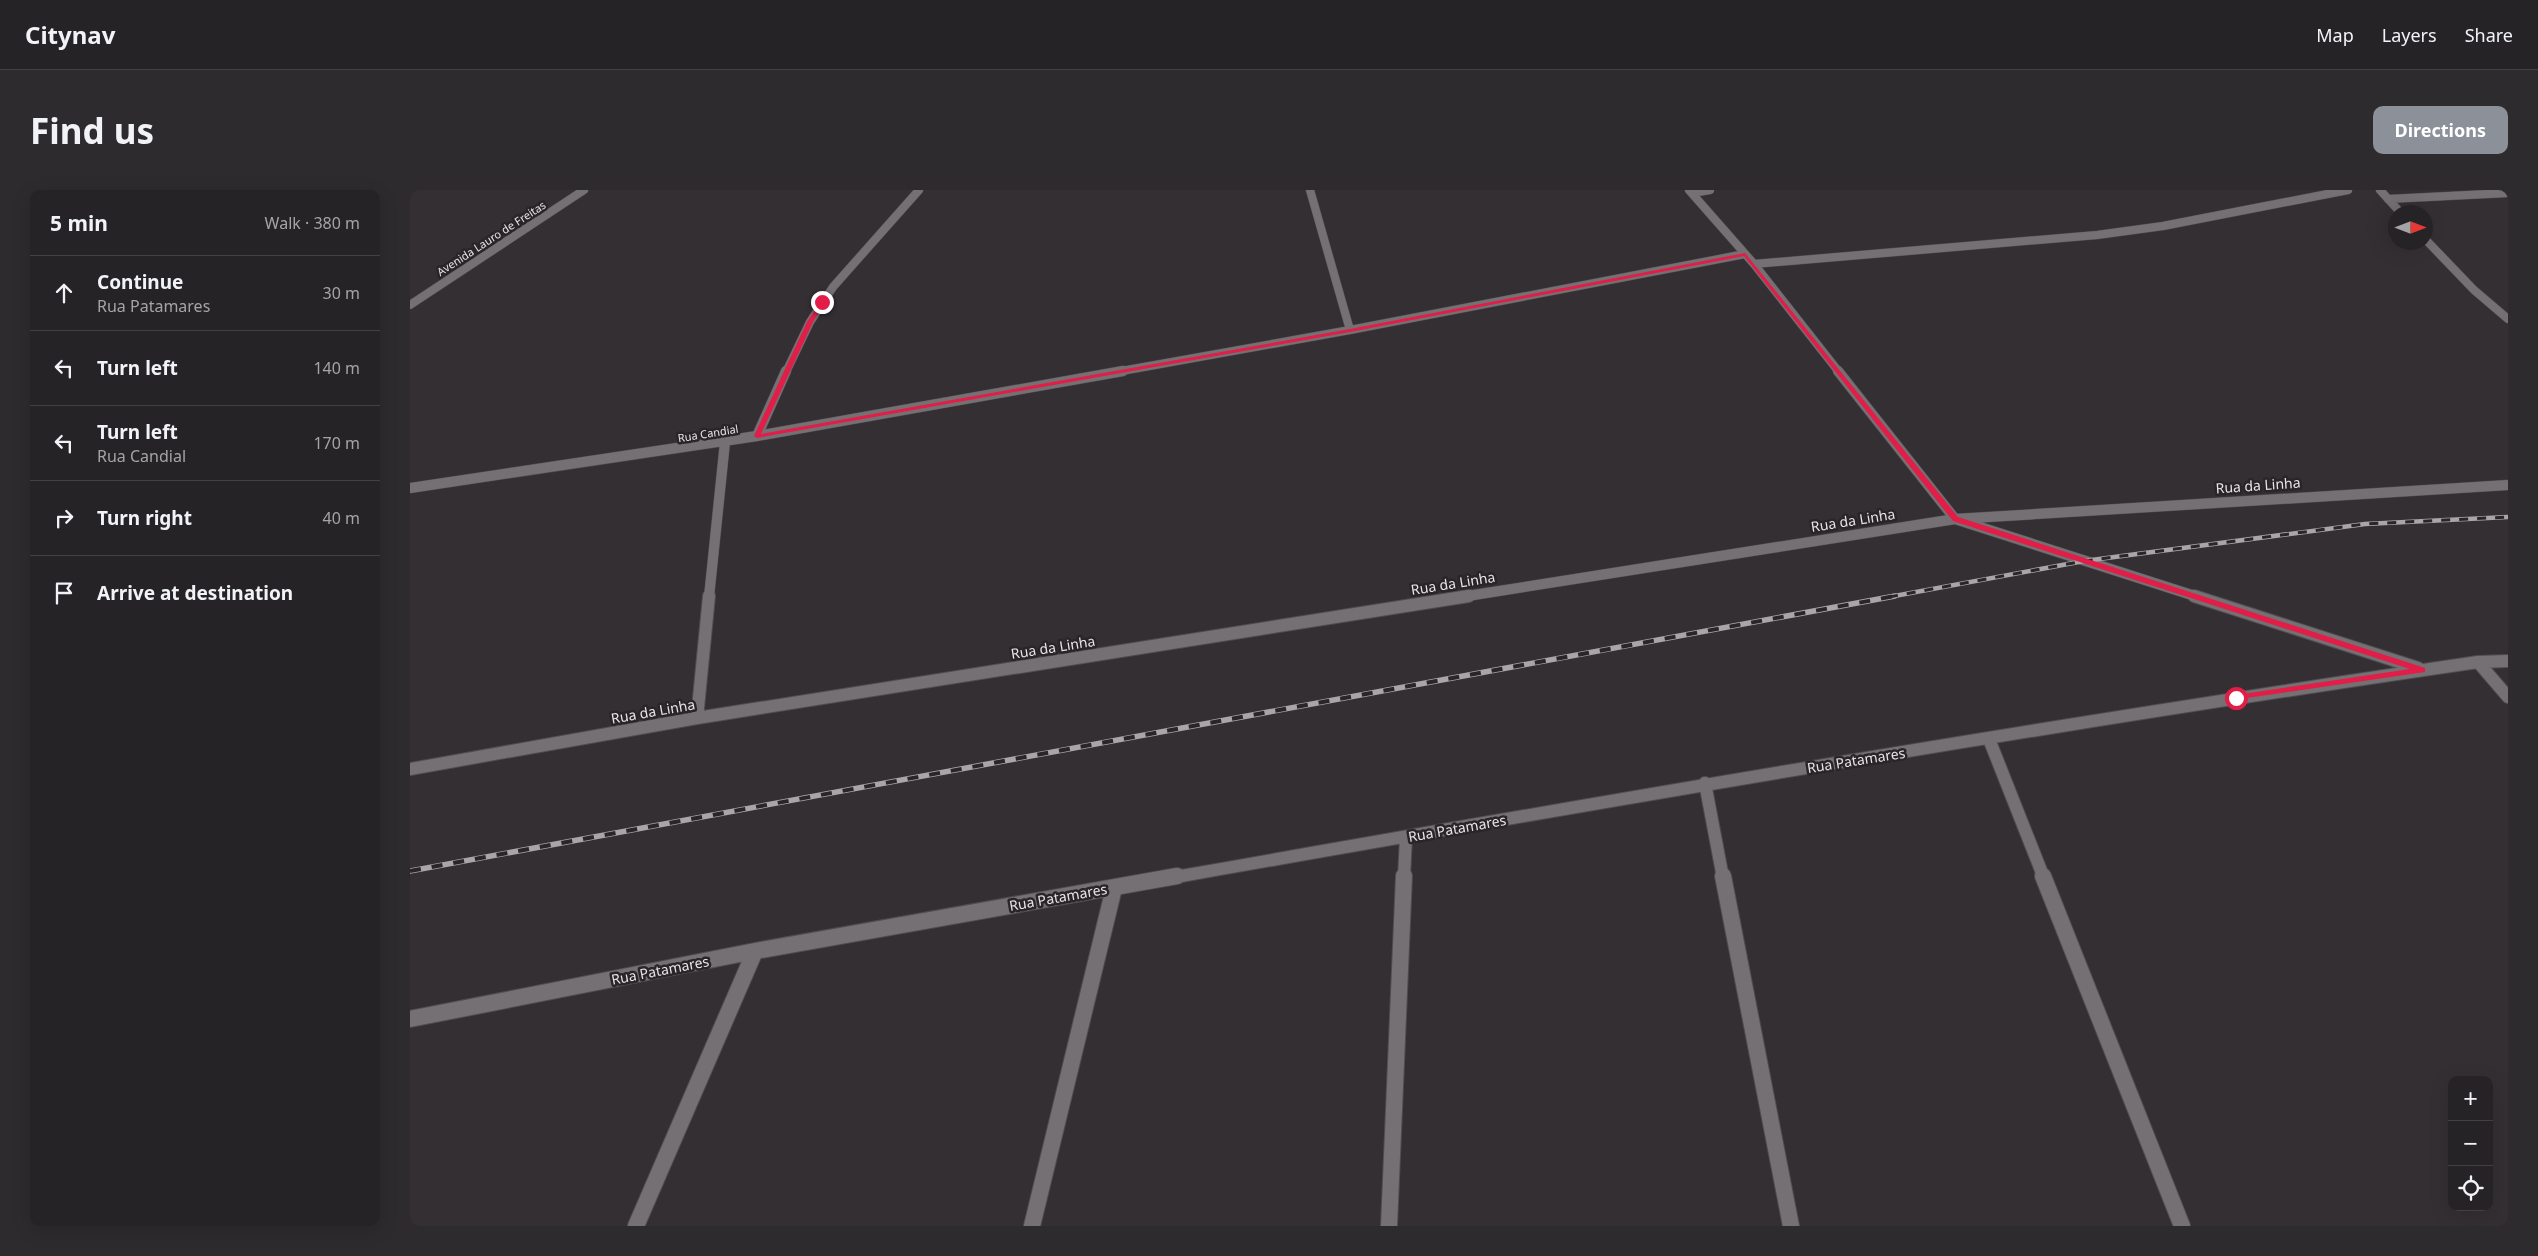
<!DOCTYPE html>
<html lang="en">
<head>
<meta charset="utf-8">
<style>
  :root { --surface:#262326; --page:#2e2b2e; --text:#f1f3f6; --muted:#a4a4a7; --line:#424043; --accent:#8c9099 }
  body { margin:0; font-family:"Noto Sans",sans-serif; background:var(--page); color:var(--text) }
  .controls { position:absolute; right:15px; bottom:15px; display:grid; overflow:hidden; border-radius:10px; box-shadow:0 5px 20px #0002 }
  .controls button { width:45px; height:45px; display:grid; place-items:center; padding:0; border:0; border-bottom:1px solid var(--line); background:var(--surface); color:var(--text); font:25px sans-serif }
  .compass { position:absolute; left:1978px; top:15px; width:45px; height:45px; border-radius:50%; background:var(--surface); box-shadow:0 5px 20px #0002; rotate:90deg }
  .stop { position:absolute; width:15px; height:15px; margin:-11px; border:4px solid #e11d48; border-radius:50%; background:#fff }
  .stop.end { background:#e11d48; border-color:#fff; box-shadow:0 1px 5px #0008 }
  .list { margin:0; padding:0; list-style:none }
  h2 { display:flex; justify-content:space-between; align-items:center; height:65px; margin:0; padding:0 20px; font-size:21px }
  h2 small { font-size:16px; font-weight:400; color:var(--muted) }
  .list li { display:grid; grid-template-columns:32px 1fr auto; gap:15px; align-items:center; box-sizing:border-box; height:75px; padding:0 20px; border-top:1px solid var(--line) }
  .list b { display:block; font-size:19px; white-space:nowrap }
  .list p { margin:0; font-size:16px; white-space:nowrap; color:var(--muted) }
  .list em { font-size:16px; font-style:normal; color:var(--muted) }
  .icon { flex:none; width:28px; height:28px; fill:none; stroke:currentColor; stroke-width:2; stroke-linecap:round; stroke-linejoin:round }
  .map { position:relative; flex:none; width:2098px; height:1036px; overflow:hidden; border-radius:10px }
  header { display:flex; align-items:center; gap:30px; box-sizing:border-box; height:70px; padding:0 25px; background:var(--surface); border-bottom:1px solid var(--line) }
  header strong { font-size:24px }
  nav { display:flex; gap:28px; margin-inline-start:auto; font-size:18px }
  .intro { display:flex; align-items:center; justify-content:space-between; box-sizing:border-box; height:120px; padding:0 30px }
  h1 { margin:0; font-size:35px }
  .button { padding:12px 22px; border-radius:10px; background:var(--accent); color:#fff; font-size:18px; font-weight:700 }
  main { display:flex; gap:30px; padding:0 30px }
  aside { flex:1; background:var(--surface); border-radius:10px; box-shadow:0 5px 20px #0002 }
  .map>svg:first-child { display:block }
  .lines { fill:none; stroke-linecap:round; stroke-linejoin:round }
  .street-far3-casing { stroke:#504c4f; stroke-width:9 }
  .street-far2-casing { stroke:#504c4f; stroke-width:11 }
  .street-far1-casing { stroke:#504c4f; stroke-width:14 }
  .street-casing { stroke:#504c4f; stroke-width:18 }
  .street-far3 { stroke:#757074; stroke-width:8 }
  .street-far2 { stroke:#757074; stroke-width:10 }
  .street-far1 { stroke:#757074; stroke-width:12 }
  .street { stroke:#757074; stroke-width:16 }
  .rail-far1-casing { stroke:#a9a6a9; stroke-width:4.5 }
  .rail-casing { stroke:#a9a6a9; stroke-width:5.5 }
  .rail-far1 { stroke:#292529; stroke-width:3; stroke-dasharray:9; stroke-linecap:butt }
  .rail { stroke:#292529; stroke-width:4; stroke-dasharray:11; stroke-linecap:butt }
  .route { fill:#e11d48 }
  .labels { text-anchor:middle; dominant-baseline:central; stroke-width:5; stroke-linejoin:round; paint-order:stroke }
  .far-street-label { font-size:11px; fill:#e7e4e7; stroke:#292529 }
  .street-label { font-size:14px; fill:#e7e4e7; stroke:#292529 }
</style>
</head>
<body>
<header>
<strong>Citynav</strong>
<nav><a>Map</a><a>Layers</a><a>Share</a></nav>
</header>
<div class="intro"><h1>Find us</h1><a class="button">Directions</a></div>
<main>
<aside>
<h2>5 min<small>Walk · 380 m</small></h2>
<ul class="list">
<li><svg class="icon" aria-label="ahead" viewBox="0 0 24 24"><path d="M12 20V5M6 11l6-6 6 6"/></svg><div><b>Continue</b><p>Rua Patamares</p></div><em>30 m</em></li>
<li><svg class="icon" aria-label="left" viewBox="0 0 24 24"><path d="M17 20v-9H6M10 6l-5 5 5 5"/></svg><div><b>Turn left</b></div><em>140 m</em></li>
<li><svg class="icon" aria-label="left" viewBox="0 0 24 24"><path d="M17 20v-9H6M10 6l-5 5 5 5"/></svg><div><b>Turn left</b><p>Rua Candial</p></div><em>170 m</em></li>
<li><svg class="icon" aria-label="right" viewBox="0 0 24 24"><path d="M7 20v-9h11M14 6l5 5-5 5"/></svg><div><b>Turn right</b></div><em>40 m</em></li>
<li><svg class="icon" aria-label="arrive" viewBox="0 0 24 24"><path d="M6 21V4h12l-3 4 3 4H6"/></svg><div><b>Arrive at destination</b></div></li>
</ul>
</aside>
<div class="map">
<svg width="2098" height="1036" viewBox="0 0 2098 1036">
  <rect width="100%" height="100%" fill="#332f33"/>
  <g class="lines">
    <defs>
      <path id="street-far3" d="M900 0 940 140
        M1279 0 1344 74 1429 182
        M1970 0 1990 22
        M1282 3 1300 0
        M1978 9 2098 3
        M2016 50 2064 100 2098 129
        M1344 74 1687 45 1753 36 1938 0
        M0 115 174 0
        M376 182 400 132 423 97 509 0
        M706 182 940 140 1335 64"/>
      <path id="street-far2" d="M1428 181 1545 329 1788 407
        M347 246 376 181
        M0 298 347 246 713 181
        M299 407 315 252
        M1051 407 1545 329 2098 295"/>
      <path id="street-far1" d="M1784 406 2008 478
        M2068 472 2098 507
        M287 528 299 406
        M1579 549 1634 688
        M0 579 287 528 1059 406
        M1295 593 1313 688
        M760 688C1195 611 1631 536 2068 472L2098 471
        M994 688 996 647"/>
      <path id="street" d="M1313 686 1381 1036
        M1633 686 1772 1036
        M0 829 345 761 767 686
        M226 1036 345 761
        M622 1036 704 698
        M979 1036 994 686"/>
    </defs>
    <use href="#street-far3" class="street-far3-casing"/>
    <use href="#street-far2" class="street-far2-casing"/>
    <use href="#street-far1" class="street-far1-casing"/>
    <use href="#street" class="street-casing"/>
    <use href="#street-far3" class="street-far3"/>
    <use href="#street-far2" class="street-far2"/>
    <use href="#street-far1" class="street-far1"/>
    <use href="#street" class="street"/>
    <defs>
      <path id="rail-far1" d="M1479 407 1674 371 1955 334 2098 327"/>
      <path id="rail" d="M0 681 1485 406"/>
    </defs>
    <use href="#rail-far1" class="rail-far1-casing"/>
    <use href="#rail" class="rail-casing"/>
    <use href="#rail-far1" class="rail-far1"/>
    <use href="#rail" class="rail"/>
  </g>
  <path class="route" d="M1335 63 1548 327 2015 478V482L1823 510V506L1826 505 2000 479 1543 331 1334 66 940 142 347 248 344 246 397 132 412 110 415 112 403 132 351 244 940 139Z"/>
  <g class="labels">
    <g class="far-street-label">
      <text transform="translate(81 48) rotate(-33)">Avenida Lauro de Freitas</text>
      <text transform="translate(298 243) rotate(-9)">Rua Candial</text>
    </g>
    <g class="street-label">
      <text transform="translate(1848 295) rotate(-4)">Rua da Linha</text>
      <text transform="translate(1443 330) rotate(-9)">Rua da Linha</text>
      <text transform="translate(1043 393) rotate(-9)">Rua da Linha</text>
      <text transform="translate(643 457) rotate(-9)">Rua da Linha</text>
      <text transform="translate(243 521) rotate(-10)">Rua da Linha</text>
      <text transform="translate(1446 570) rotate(-9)">Rua Patamares</text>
      <text transform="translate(1047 638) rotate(-10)">Rua Patamares</text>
      <text transform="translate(648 707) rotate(-10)">Rua Patamares</text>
      <text transform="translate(250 780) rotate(-11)">Rua Patamares</text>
    </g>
  </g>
</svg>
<div class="controls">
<button>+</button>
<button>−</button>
<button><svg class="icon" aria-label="locate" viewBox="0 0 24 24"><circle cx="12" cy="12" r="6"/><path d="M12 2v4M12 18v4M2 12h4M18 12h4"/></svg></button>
</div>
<svg class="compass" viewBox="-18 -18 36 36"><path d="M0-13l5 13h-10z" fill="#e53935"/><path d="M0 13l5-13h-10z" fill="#a4a4a7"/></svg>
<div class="stop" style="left:1826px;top:508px"></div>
<div class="stop end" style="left:412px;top:112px"></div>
</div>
</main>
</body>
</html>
